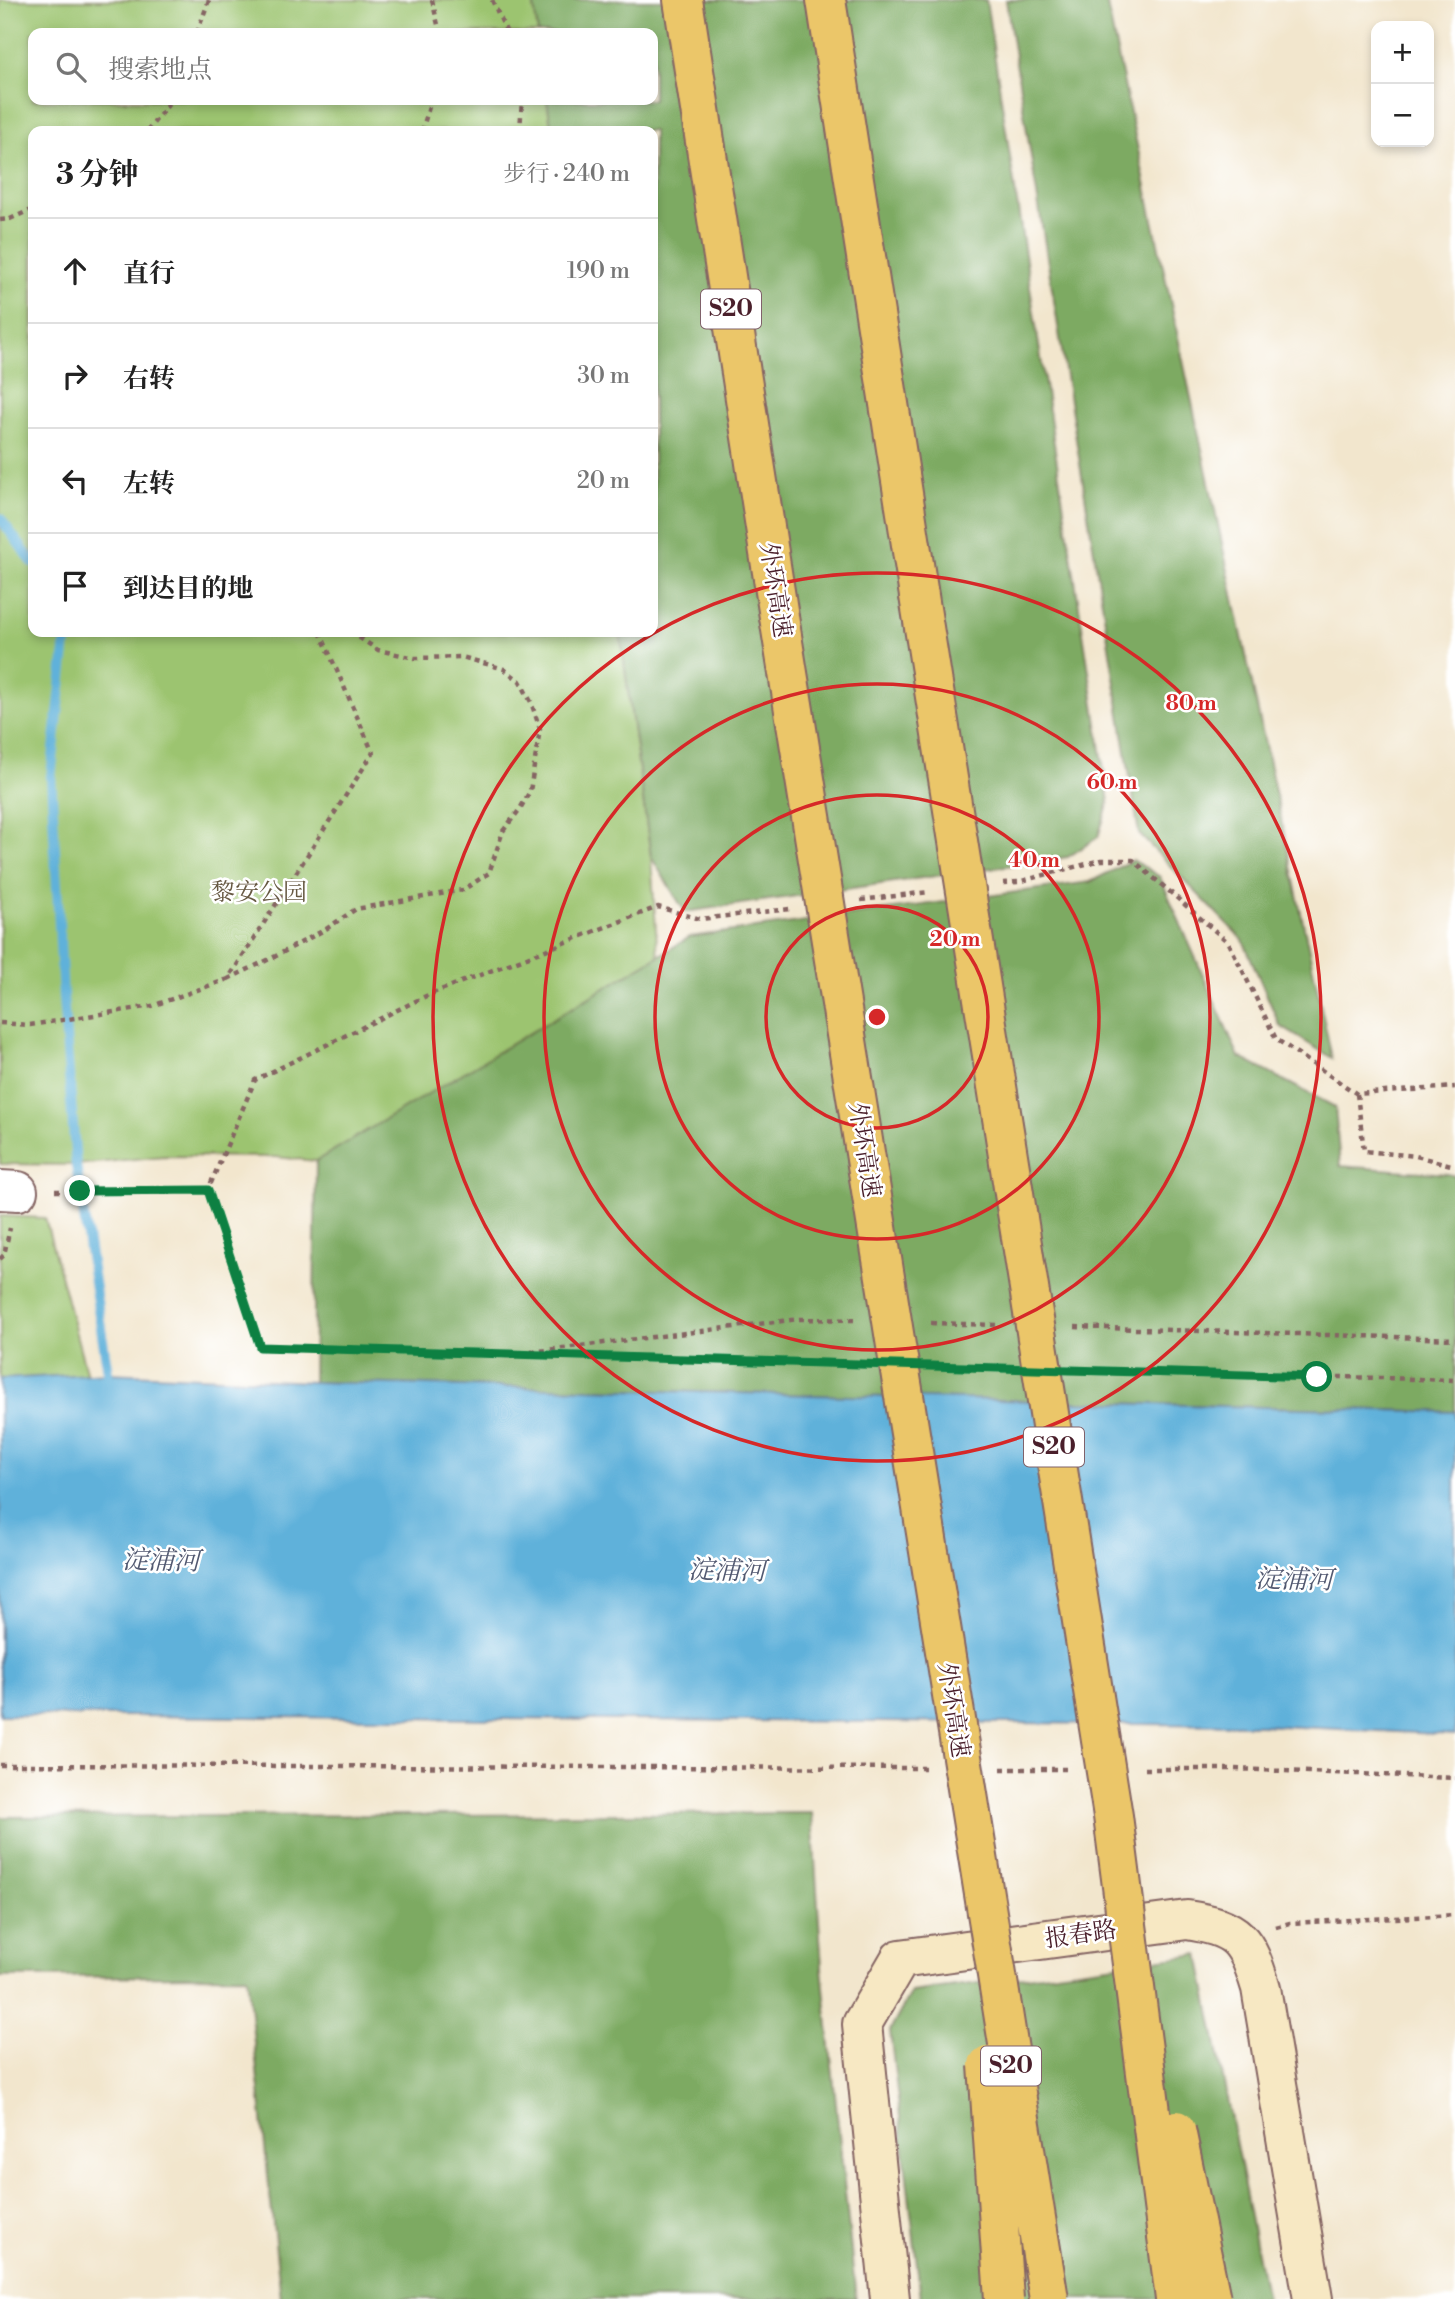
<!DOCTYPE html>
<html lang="zh">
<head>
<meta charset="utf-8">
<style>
  :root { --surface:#fff; --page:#f6f6f6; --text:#222; --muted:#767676; --line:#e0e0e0 }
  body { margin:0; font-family:"Libre Bodoni","Noto Serif SC",serif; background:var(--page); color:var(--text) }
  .controls { position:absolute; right:21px; top:21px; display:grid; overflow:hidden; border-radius:14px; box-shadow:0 4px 10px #0003 }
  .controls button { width:63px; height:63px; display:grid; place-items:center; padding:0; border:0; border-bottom:2px solid var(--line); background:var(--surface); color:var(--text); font:35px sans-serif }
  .stop { position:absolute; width:21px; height:21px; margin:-16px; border:5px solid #0b8043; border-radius:50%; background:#fff }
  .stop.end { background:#0b8043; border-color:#fff; box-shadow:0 2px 7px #0008 }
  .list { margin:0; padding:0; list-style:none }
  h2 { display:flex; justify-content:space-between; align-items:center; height:91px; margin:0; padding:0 28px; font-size:30px }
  h2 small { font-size:23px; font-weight:400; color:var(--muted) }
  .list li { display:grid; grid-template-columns:46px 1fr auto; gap:21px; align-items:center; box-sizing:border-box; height:105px; padding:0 28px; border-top:2px solid var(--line) }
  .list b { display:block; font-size:26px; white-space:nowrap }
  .list em { font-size:23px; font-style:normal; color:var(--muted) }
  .icon { flex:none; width:38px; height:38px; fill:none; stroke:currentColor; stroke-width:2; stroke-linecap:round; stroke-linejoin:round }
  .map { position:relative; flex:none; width:1455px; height:2299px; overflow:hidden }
  .search { position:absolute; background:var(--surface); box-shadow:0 4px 10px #0003; left:28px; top:28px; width:630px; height:77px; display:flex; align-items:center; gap:18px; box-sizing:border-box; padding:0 24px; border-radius:14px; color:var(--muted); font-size:26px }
  .panel { position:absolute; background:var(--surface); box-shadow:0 4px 10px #0003; left:28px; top:126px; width:630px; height:511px; border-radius:14px }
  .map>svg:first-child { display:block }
  .green { fill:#9cc46f; stroke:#73724d; stroke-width:2 }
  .forest { fill:#7daa62; stroke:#646446; stroke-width:2 }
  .water { fill:#5fb1da; stroke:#546882; stroke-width:2 }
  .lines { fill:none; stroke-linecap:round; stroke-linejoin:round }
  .stream { stroke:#5fb1da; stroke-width:10 }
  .street-casing { stroke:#856564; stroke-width:42 }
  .secondary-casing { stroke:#856564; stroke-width:42 }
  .highway-casing { stroke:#856564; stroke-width:42 }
  .path { stroke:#856564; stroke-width:4.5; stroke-dasharray:5 5; stroke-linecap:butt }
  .street { stroke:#fff; stroke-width:38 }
  .secondary { stroke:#f7e8c3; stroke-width:38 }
  .highway { stroke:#ebc669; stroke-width:38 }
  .highway-bridge-casing { stroke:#856564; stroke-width:42; stroke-linecap:butt }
  .highway-bridge { stroke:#ebc669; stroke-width:38 }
  .route { stroke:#0b8043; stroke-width:9 }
  .ring { fill:none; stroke:#d62828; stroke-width:3.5 }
  .labels { text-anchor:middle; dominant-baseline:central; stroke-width:5; stroke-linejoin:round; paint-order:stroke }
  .shield { fill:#fff; stroke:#80626b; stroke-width:2 }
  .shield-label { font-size:23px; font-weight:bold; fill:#4a1f2b }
  .street-label { font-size:24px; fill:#4a1f2b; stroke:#fff }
  .park-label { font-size:24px; fill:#675943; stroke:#fff }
  .water-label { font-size:26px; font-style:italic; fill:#525971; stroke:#fff }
  .centre { fill:#d62828; stroke:#fff; stroke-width:3.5 }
  .ring-label { font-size:21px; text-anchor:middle; font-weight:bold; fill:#d62828; stroke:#fff; stroke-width:5; stroke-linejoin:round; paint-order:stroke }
</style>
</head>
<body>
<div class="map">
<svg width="1455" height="2299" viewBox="0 0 1455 2299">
  <rect width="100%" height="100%" fill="#fff"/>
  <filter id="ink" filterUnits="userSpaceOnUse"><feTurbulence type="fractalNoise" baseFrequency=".0143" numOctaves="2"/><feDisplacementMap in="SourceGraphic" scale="14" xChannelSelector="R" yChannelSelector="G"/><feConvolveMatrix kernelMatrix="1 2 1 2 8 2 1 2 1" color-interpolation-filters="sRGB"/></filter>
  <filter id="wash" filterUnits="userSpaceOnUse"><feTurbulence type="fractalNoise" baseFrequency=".00686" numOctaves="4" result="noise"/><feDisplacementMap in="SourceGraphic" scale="28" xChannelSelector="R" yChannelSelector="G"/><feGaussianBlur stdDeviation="1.57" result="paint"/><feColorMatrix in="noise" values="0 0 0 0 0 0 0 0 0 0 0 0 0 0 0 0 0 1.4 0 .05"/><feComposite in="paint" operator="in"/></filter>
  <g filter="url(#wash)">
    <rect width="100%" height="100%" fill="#f2e6cd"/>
    <path class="green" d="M0 0H533L538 33H33V100H547L552 131H33V632H620L651 857 658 958 316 1161 275 1157 164 1156 76 1165 0 1164Z
      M0 1216 45 1218 87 1375 0 1379Z"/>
    <path class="forest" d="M533 0H986L1109 802 1098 837 1068 857 685 912 651 857 620 632H653V131H552L547 100H653V33H538Z
      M1006 0H1106L1332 1058 1280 1026 1243 940 1139 834Z
      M1133 860 1160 877 1239 1057 1335 1107 1340 1166 1448 1174 1455 1176V1412L313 1382 316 1161 690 937 1090 882Z
      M812 1813 822 1968 856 2299H281L247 1976 0 1977V1817Z
      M1199 1954 1266 2299H921L890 2031 911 1992Z"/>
    <path class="water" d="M108 1373 313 1382 1455 1412V1735L1260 1725 0 1715V1379Z"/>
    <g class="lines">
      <path class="stream" d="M0 518 33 563
        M67 632 51 777 63 997 76 1165 108 1373V1386"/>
    </g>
  </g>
  <g filter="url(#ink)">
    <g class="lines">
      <defs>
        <path id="street" d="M0 1190 18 1191"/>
        <path id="secondary" d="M890 2299 862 2024 900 1959 1187 1920C1239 1928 1246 1939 1261 1988L1313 2299"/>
        <path id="highway" d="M683 0 779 617
          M826 0 919 596"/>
      </defs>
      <use href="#street" class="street-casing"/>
      <use href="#secondary" class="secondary-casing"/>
      <use href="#highway" class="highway-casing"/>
      <path class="path" d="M432 0 440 33
        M492 0 507 33
        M197 33 209 0
        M147 131 172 100
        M422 131 431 100
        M520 131 522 100
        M0 220 10 219 33 209
        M1003 883 1018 882 1101 860H1133L1229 943 1276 1039 1357 1094 1455 1087
        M861 900 929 892
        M228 979 276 956 326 929 356 909 463 890 489 873 503 831 520 809 530 791 540 729 531 702 520 681 504 669 462 657 415 658 378 650 351 632
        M0 1023 30 1025 152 1006 228 979 373 753 320 632
        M1357 1094 1364 1151 1416 1156 1455 1166
        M208 1190 260 1347 860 1364
        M55 1191 208 1190 255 1080 430 994 658 907 700 919 790 909
        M0 1259 4 1255 10 1228
        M931 1323 996 1325
        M1075 1327 1455 1339
        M531 1352 799 1319 856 1320
        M938 1366 1003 1368
        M1078 1370 1455 1380
        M0 1765 926 1768
        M1001 1769H1069
        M1145 1769H1235L1455 1778
        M1276 1927 1290 1923 1455 1915"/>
      <use href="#street" class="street"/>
      <use href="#secondary" class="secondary"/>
      <use href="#highway" class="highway"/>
      <defs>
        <path id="highway-bridge" d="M919 596 1113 1816 1175 2299
          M779 617 1049 2299
          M988 2065 1004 2299
          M1176 2130 1211 2299"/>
      </defs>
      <use href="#highway-bridge" class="highway-bridge-casing"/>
      <use href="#highway-bridge" class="highway-bridge"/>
    </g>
  </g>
  <g class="lines" filter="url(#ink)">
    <path class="route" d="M80 1191 208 1190 260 1347 1317 1377"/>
  </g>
  <g class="ring">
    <circle cx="877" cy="1017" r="111"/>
    <circle cx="877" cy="1017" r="222"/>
    <circle cx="877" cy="1017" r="333"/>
    <circle cx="877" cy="1017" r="444"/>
  </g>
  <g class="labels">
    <g class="shield">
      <rect x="701" y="289.5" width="60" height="39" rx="5"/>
      <rect x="1024" y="1427.5" width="60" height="39" rx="5"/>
      <rect x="981" y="2046.5" width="60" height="39" rx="5"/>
    </g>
    <g class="shield-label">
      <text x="731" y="309">S20</text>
      <text x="1054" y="1447">S20</text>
      <text x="1011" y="2066">S20</text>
    </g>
    <g class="street-label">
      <text transform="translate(775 590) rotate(81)">外环高速</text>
      <text transform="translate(864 1150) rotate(81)">外环高速</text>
      <text transform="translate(953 1710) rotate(81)">外环高速</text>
      <text transform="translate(1081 1935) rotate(-8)">报春路</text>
    </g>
    <g class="park-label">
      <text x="259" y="893">黎安公园</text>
    </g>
    <g class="water-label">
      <text transform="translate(161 1561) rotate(1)">淀浦河</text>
      <text transform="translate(727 1571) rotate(1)">淀浦河</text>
      <text transform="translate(1294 1580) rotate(1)">淀浦河</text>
    </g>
  </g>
  <circle cx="877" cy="1017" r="10" class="centre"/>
  <g class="ring-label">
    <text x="1191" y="710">80 m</text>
    <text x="1112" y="789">60 m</text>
    <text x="1034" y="867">40 m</text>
    <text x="955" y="946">20 m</text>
  </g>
</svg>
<div class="controls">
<button>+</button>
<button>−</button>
</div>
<div class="stop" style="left:1317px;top:1377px"></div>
<div class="stop end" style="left:80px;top:1191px"></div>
<div class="search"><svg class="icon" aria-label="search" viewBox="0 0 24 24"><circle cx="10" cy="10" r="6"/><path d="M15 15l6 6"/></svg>搜索地点</div>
<section class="panel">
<h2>3 分钟<small>步行 · 240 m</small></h2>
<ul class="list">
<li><svg class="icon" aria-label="ahead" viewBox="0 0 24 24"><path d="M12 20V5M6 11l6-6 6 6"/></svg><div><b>直行</b></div><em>190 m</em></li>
<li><svg class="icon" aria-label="right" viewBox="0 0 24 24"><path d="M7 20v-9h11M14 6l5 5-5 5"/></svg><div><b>右转</b></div><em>30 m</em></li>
<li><svg class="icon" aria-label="left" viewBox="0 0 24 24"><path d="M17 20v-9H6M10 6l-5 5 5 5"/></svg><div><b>左转</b></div><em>20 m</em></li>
<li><svg class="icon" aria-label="arrive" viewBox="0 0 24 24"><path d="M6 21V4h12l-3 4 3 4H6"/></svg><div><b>到达目的地</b></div></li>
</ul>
</section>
</div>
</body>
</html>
